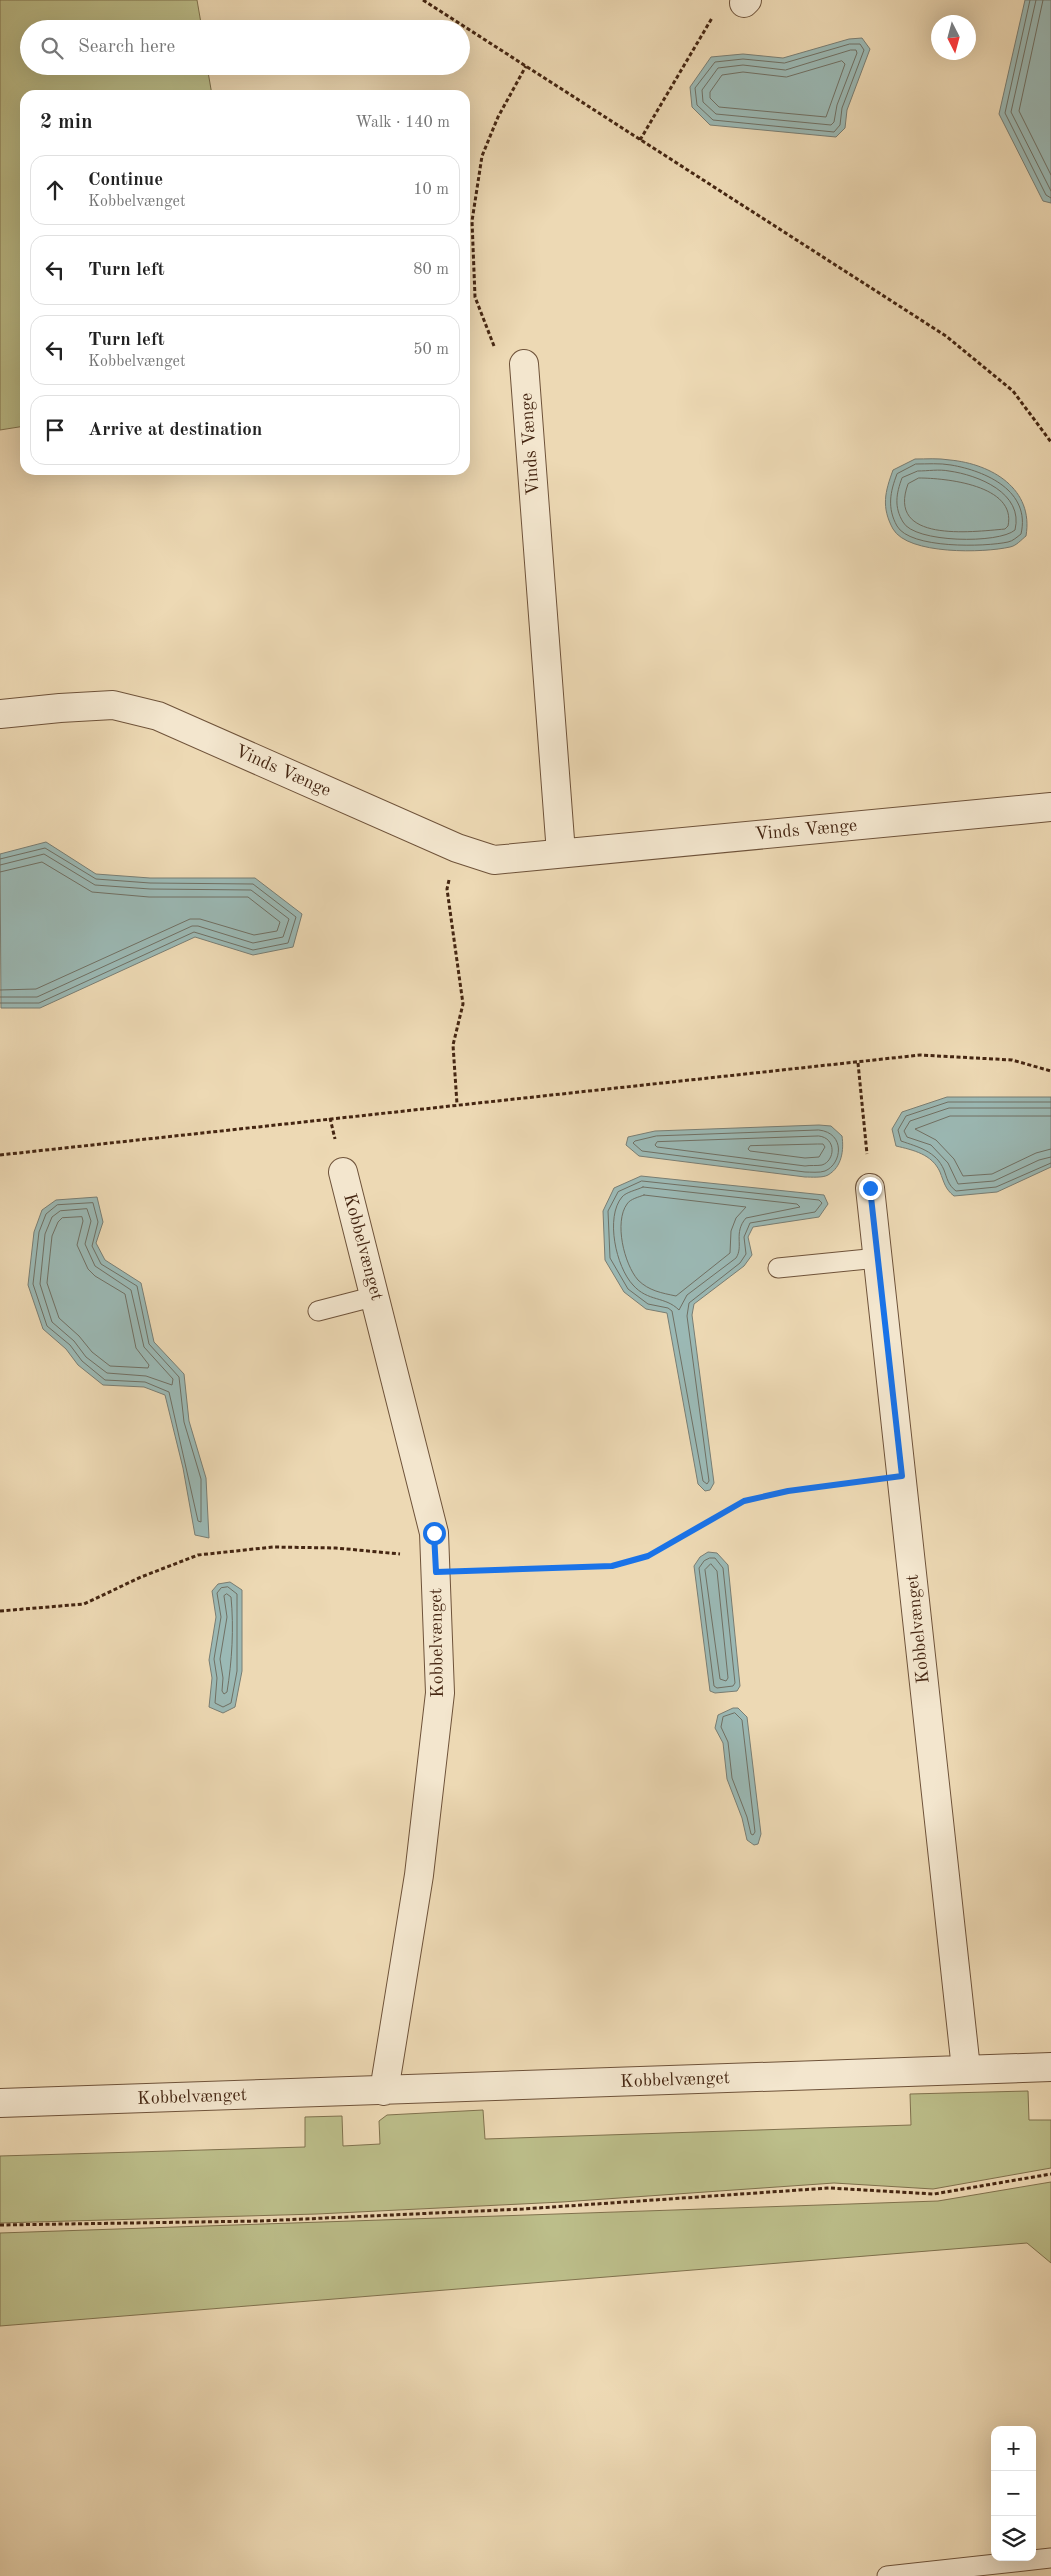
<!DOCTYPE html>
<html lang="en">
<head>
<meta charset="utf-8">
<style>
  :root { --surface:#fff; --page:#f2f2f2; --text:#222; --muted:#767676; --line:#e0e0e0 }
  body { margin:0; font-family:"Old Standard TT",serif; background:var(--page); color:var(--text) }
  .controls { position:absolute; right:15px; bottom:15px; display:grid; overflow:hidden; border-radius:10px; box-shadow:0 5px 20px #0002 }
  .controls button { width:45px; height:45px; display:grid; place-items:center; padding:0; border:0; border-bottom:1px solid var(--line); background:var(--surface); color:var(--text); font:25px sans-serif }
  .compass { position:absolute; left:931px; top:15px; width:45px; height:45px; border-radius:50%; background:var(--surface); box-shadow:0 5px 20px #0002; rotate:174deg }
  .stop { position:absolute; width:15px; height:15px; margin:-11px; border:4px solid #1a73e8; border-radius:50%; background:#fff }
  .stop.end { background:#1a73e8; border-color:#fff; box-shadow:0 1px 5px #0008 }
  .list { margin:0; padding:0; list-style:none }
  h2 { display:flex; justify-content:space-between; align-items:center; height:65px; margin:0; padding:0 20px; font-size:21px }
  h2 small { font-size:16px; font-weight:400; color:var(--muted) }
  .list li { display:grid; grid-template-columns:32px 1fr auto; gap:15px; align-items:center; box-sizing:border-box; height:70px; margin:0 10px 10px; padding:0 10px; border:1px solid var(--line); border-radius:15px }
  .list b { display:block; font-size:19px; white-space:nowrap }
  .list p { margin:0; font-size:16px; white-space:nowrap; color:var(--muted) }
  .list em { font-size:16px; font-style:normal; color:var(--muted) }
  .icon { flex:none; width:28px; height:28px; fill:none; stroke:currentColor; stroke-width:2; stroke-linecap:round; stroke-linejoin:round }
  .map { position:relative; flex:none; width:1051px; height:2576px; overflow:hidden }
  .search { position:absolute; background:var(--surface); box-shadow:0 5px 20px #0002; left:20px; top:20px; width:450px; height:55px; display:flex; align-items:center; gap:12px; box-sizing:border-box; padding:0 18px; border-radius:28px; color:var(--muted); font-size:19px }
  .panel { position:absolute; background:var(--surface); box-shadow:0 5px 20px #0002; left:20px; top:90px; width:450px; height:385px; border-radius:15px }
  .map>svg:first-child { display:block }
  .green { fill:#bcbe8a; stroke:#80724e }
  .water { fill:#9bb9b5; stroke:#797e74 }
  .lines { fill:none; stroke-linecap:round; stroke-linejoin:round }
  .shore { stroke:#707064; stroke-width:1 }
  .lane-casing { stroke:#6f533a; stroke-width:21 }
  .street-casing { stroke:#6f533a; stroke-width:30 }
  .path { stroke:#452612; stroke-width:3; stroke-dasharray:4 2.5; stroke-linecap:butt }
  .lane { stroke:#f3e6ce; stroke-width:19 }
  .street { stroke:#f3e6ce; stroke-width:28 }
  .route { stroke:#1a73e8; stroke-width:6 }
  .labels { text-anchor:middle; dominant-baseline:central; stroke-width:4; stroke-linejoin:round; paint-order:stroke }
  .street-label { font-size:18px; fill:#452612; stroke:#f3e6ce }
</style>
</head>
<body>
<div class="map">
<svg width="1051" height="2576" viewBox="0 0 1051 2576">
  <rect width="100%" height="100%" fill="#edd9b4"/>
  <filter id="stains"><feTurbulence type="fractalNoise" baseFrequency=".004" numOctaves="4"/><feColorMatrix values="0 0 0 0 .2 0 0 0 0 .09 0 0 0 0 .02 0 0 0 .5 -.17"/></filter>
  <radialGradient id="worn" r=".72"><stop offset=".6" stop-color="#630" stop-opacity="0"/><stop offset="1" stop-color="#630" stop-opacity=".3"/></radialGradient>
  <path class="green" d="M0 0H197L202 29H29V66H207L212 95H25V426L0 430Z
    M1028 2091 1029 2120H1051V2168L933 2189 834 2183 562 2202 317 2214 0 2223V2156L305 2147V2117L342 2116 343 2146 380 2144 379 2121 387 2115 483 2110 485 2139 911 2125 910 2094Z
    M1051 2182V2263L1027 2243 0 2326V2233L938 2201Z"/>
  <path class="water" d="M1025 0H1051V203L1043 201 999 114Z
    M862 38 870 49 847 110 845 128 836 137 710 125 692 107 690 87 711 57 743 54 783 58 849 39Z
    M915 459C926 459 938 458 950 460 992 464 1034 489 1026 536 1021 540 1016 546 1010 547 984 553 908 555 893 529 881 507 885 492 893 470Z
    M46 842 96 874 150 878H255L302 914 293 947 253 955 195 937 40 1008H1L0 854Z
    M947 1097H1051V1167L997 1192 954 1196C945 1189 944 1182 940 1172 932 1154 913 1150 896 1146L892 1129 902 1112Z
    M819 1125 831 1126 842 1136C844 1150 842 1167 828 1175 823 1178 811 1177 805 1177L639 1156 626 1145 628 1137 655 1131Z
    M641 1176 824 1195 828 1204 819 1217 753 1227 748 1237 752 1255 744 1266 694 1304 692 1315 714 1483 710 1490 705 1491 698 1484 667 1313 646 1309 624 1292 605 1260 603 1211 614 1188Z
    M97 1197 103 1222 96 1243 105 1260 141 1283 154 1342 184 1374 189 1421 206 1478 209 1538 195 1535 183 1468 165 1395 144 1387 103 1385 78 1365 66 1349 43 1329 28 1285 34 1232 42 1210 56 1200Z
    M708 1552 717 1553 728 1565 740 1686 737 1691 715 1693 710 1691 694 1566 700 1557Z
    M230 1582 242 1590V1671L235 1707 223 1713 209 1707 212 1678 209 1660 216 1617 212 1591 218 1584Z
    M733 1708H738L747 1717 761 1834 758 1844 754 1845 747 1840 742 1818 727 1779 723 1743 715 1728 718 1715Z"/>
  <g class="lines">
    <path class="shore" d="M1030 0 1005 113 1046 195 1051 198
      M1036 0 1011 112 1051 191
      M1043 0 1019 111 1051 175
      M850 44H860L864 50 842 108 840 125 834 132 713 120 697 105 695 88 715 62 743 59 784 63Z
      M851 50H856L857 53 837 105 834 122 831 125 716 114 703 102 702 90 718 68 743 65 785 70Z
      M842 61 845 64 826 117 719 107 710 98V92L722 75 743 72 786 77Z
      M916 464C927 464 940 463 951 465 986 471 1031 491 1021 534 1017 537 1013 541 1008 542 985 547 910 549 897 526 887 508 890 492 897 474Z
      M918 471C928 471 939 469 949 471 978 475 1024 493 1015 530 999 544 914 543 903 522 894 507 896 494 902 478Z
      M919 478C945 478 1017 485 1008 526L1005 529C971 532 886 543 908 484Z
      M0 859 45 848 96 879 150 883 253 884 296 917 288 943 253 950 194 932 39 1003H0
      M0 865 44 854 95 885 150 889 251 890 289 919 283 937 253 943 198 926H192L37 997H0
      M0 872 42 862 92 892 149 897H248L280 922 277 931 254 935 200 919H190L36 989 0 990
      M1051 1102H948L906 1116 898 1130 901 1141C918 1147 936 1151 944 1170 947 1178 948 1185 956 1191L996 1187 1051 1163
      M1051 1108H949L910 1121 904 1131 907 1137 931 1145 948 1163 958 1184 994 1181 1039 1160 1051 1157
      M1051 1116H950L915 1129 936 1140 954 1159 963 1176 992 1174 1036 1153 1051 1149
      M819 1130C846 1133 842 1164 825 1171 820 1173 810 1172 805 1172L642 1151 633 1143 635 1141 656 1136Z
      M819 1136C837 1138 835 1161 822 1165 817 1166 810 1165 805 1166L657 1147 655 1145 657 1142Z
      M818 1144H823L825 1147 819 1157 805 1158 750 1151 748 1149 750 1146Z
      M642 1181 819 1200 822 1203 815 1212 750 1223 744 1237 746 1254 740 1263 689 1303 687 1316 709 1481 707 1484 703 1481 672 1311 668 1308 648 1304 628 1289 610 1258 608 1211 618 1192Z
      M643 1187 797 1204 800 1207 746 1218C733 1233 744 1246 736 1258L687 1295 679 1310C665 1296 648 1302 633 1285 616 1267 605 1217 622 1197 626 1192 637 1190 643 1187Z
      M644 1195 746 1207 736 1218 731 1231 730 1253 676 1296C662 1293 649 1291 638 1280 624 1264 614 1222 627 1204 630 1199 639 1197 644 1195Z
      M93 1203 98 1222 92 1246 101 1264 137 1286 149 1344 179 1377 184 1422 201 1479V1522L198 1521 169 1392 145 1382 105 1380 82 1361 70 1345 47 1326 33 1284 39 1232 46 1214 57 1205Z
      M87 1209 91 1221 85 1244 95 1266 131 1290 144 1347 173 1379 172 1385 146 1376 107 1373 86 1357 74 1341 52 1322 40 1284 45 1234 52 1217 60 1211Z
      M82 1217 83 1221 77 1245 88 1269 95 1276 125 1294 136 1348 149 1365 148 1368 110 1366 92 1352 79 1336 59 1318 47 1283 52 1236 58 1222 62 1218Z
      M710 1558H715L723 1568 735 1683 733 1686 717 1688 714 1686 699 1568 704 1561Z
      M711 1564 717 1571 728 1678 726 1681 720 1679 705 1570Z
      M228 1587 237 1594V1671L231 1703 223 1707 215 1703 217 1678 214 1659 221 1617 217 1593 221 1588Z
      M227 1594 231 1597C234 1628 232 1661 227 1692L224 1694 222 1691 223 1678 220 1659 227 1617 224 1596Z
      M735 1713 742 1720 755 1832 753 1835 751 1834 747 1817 732 1778 728 1742 721 1727 723 1717Z"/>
    <defs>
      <path id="lane" d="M778 1268 878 1258
        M318 1311 376 1296
        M887 2576 1051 2558"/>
      <path id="street" d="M744 3 747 0
        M524 364 561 853
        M0 714 60 708 113 705 158 716 457 848 494 860 1051 807
        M343 1172 434 1533 440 1693 419 1875 384 2091
        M870 1188 966 2069
        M0 2103 1051 2067"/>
    </defs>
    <use href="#lane" class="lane-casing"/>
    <use href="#street" class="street-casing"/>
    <path class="path" d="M423 0 946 336 1013 391 1051 442
      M640 140 712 18
      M494 346 475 297 472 221 482 156 498 117 526 66
      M449 880 447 889 463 1004 453 1045 457 1104
      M858 1063 867 1154
      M330 1118 335 1139
      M0 1155 920 1055 1012 1060 1051 1071
      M470 1571 612 1566 648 1556 744 1501 788 1491 869 1480
      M0 1611 84 1604 141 1577 198 1555 273 1547 336 1548 400 1554
      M0 2225 260 2221 523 2209 829 2188 934 2194 1051 2174"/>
    <use href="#lane" class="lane"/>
    <use href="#street" class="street"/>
  </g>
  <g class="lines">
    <path class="route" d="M434 1533 436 1572 612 1566 648 1556 744 1501 788 1491 902 1476 870 1188"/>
  </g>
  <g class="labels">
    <g class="street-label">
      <text transform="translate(530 444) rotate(-94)">Vinds Vænge</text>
      <text transform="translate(283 771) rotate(24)">Vinds Vænge</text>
      <text transform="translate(806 830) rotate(-5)">Vinds Vænge</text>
      <text transform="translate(363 1247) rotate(75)">Kobbelvænget</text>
      <text transform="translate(918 1629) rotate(-96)">Kobbelvænget</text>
      <text transform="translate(437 1643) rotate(-91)">Kobbelvænget</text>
      <text transform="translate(675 2080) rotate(-2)">Kobbelvænget</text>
      <text transform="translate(192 2097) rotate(-2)">Kobbelvænget</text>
    </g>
  </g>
  <rect width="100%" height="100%" filter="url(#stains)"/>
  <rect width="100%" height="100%" fill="url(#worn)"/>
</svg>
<div class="controls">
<button>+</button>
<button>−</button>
<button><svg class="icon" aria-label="layers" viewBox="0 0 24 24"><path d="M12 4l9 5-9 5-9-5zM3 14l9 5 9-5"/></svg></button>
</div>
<svg class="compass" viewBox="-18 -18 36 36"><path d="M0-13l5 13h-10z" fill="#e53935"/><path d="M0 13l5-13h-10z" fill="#767676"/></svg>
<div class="stop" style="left:434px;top:1533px"></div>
<div class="stop end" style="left:870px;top:1188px"></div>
<div class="search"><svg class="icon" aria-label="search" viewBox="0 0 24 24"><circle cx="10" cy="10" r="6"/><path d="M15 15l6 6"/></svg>Search here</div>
<section class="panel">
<h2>2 min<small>Walk · 140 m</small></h2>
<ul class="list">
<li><svg class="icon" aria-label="ahead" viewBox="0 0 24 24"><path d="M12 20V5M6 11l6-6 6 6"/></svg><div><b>Continue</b><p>Kobbelvænget</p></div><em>10 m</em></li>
<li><svg class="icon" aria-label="left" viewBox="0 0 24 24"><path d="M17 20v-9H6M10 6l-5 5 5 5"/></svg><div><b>Turn left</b></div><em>80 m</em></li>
<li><svg class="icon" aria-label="left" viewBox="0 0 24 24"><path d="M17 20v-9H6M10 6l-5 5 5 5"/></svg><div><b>Turn left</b><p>Kobbelvænget</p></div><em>50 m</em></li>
<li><svg class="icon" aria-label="arrive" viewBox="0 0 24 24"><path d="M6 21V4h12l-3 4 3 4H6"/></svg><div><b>Arrive at destination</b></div></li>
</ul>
</section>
</div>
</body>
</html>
